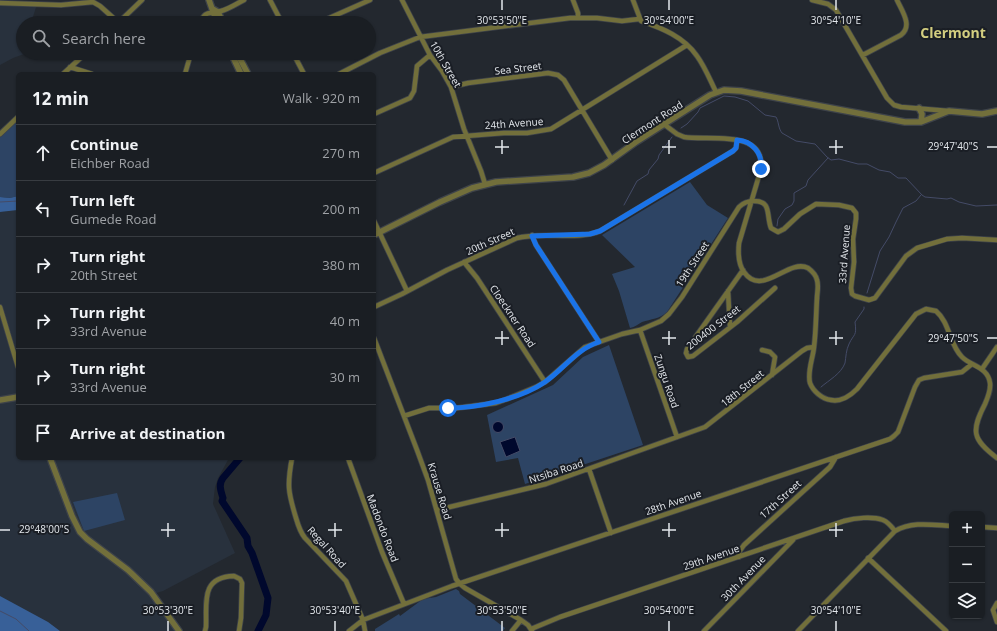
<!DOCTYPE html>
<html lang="en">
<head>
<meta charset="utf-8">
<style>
  :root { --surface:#1a1e23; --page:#272b30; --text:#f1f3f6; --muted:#9fa2a6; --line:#383c41 }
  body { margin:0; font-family:"Open Sans",sans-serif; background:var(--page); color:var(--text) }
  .controls { position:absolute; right:12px; bottom:12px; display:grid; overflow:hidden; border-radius:6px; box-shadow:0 1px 3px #0004 }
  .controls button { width:36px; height:36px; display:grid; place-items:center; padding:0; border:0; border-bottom:1px solid var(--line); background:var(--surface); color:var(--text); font:20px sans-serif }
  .stop { position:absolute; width:12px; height:12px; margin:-9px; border:3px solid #1a73e8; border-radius:50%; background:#fff }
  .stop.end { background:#1a73e8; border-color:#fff; box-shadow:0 1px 4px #0008 }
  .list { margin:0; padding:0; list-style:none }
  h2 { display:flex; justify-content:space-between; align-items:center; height:52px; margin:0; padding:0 16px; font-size:17px }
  h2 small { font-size:13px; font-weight:400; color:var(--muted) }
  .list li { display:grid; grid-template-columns:26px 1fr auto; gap:12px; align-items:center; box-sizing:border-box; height:56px; padding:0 16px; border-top:1px solid var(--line) }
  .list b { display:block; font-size:15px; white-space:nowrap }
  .list p { margin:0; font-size:13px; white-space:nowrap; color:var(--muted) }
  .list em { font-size:13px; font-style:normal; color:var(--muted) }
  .icon { flex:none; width:22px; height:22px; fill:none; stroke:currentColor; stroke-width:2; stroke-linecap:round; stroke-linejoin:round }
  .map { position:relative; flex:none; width:997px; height:631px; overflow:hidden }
  .search { position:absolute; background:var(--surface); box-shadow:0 1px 3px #0004; left:16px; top:16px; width:360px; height:44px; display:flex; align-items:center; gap:10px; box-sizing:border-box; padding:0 14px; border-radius:22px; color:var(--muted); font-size:15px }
  .panel { position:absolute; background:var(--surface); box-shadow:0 1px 3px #0004; left:16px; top:72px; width:360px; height:388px; border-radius:6px }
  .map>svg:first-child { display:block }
  .built { fill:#28313d }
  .green { fill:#2d4464 }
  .forest { fill:#386098 }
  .water { fill:#00082d; stroke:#444b67 }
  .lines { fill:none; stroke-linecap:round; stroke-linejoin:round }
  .stream { stroke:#444b67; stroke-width:1 }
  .river { stroke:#00082d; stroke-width:7 }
  .minor-casing { stroke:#3e434a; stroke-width:6 }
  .tertiary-casing { stroke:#3e434a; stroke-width:8 }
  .minor { stroke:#726f3b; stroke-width:4.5 }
  .tertiary { stroke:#726f3b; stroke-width:5.5 }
  .route { stroke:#1a73e8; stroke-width:5 }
  .ticks { fill:none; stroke:#e4e8ed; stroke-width:1.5 }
  .labels { text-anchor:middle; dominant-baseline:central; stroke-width:4; stroke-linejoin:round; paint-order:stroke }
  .street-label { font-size:10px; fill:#e4e8ed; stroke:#1a1e25 }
  .district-label { font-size:14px; font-weight:bold; fill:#d2cd7f; stroke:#1a1e25 }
  .ticks-label { font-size:10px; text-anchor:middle; fill:#e4e8ed; stroke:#1a1e25; stroke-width:4; stroke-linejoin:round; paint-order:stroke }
</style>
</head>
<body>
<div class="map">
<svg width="997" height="631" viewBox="0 0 997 631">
  <rect width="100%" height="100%" fill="#23282f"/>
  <path class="built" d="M0 4H37L32 20 38 23H23V53H27L13 58 0 65Z
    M18 210V458H229L218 478 215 487 213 504 235 553 163 591 153 594 179 631H60L0 596V212Z"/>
  <path class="green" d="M18 117V196L10 198 0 197V134Z
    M690 182 707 205 728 218 667 312C660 319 651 319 642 322 638 324 635 327 630 328L619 291 612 274 635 267 602 235Z
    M609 345 643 445 525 484 518 458 496 462 487 415 553 385 583 357Z
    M117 493 125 520 84 531 73 502Z
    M456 589 459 591 460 594 505 628 503 631H375V629L399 614 400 616 423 599 436 597Z"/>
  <path class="forest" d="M18 196V210L0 212V197L10 198Z
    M0 596 48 622 60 631H0Z"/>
  <path class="water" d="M492.5 427a5.5 5.5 0 1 1 11 0a5.5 5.5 0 1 1-11 0Z
    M515 437 520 451 506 457 500 442Z"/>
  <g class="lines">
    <path class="stream" d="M681 128 687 124 698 112 700 108 724 96 735 97 748 101 765 115 776 117C779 122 778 128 782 133L796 141 815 144 827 157 831 160 839 159 858 164H867L879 170 890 172 898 178H906L922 195 925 197 947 199 951 198 959 202 976 206 997 205
      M0 202 18 201
      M624 205 637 181 648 174 649 170 658 159 659 155 672 137
      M777 226 778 219 785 209 792 205 794 201V193L806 186 808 180 828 158
      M867 293 880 251 889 237 896 222 903 208 916 201 921 195
      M821 387C829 380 841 374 845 363 846 357 846 350 849 344 854 333 857 337 855 322L864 309V307
      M0 611 16 619 29 631"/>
    <path class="river" d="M240 458 223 478C218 485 221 491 223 498L222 501 247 538 248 546 252 553 268 598 266 615 258 631"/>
    <defs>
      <path id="minor" d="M270 0 282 23
        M402 0 430 55 442 71 451 87 464 129 481 171 485 184
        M573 0 578 13V17
        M633 0 641 21C662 28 684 37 697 56 705 67 710 80 716 92
        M812 0 828 4 836 10 887 98 894 105 901 107 949 111
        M0 3 61 5 93 2 100 6 119 23
        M118 23 142 0
        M200 23C206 9 209 15 221 11 229 9 236 4 244 0
        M318 23 370 0
        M293 53 304 74
        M863 55 901 35C913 26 902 11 897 0
        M70 67 92 74
        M63 74 86 53
        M185 74 191 53
        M339 74 380 53 420 37 570 18H597L622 21 639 19
        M451 87 468 83 548 73 558 75 564 80 612 160
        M374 114 410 98 414 91 417 66 430 55
        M665 125 677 134 684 137C708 141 765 128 761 169L739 243C738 253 738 264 744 272 762 298 788 258 808 268 812 271 816 275 817 280 819 286 817 293 817 298 816 314 816 331 814 347 813 358 807 372 810 383 813 391 822 399 831 400 841 402 850 396 857 389L916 314 926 309 936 311C950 323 949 344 962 357 971 366 988 367 990 383 991 390 988 397 985 404 971 431 972 439 997 458
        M0 134 18 117
        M374 173 453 137 504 133H527L551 129 687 45
        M374 221 407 291
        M532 235 536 245 599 342
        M464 262 477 278 545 382
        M743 270 687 349 686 353 688 357 693 356 737 322 775 288
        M728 291 730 327
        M0 307 18 367
        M374 307 402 294 447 270 517 238C542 231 577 241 600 231L733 151 736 148 737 140
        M640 330 677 437
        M374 338 417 450 428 480 456 579 460 584 465 588 521 620 528 625 532 631
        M762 350 770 352 775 357 772 375
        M982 369 997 347
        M404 416 429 408H457L496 403 507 399 536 387 545 382 585 347 622 334 640 330 661 321 669 314 682 297 739 207C743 203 748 201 754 201 772 201 766 215 771 228L778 232 784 229 800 214 816 204 839 205 852 208 856 213V219L853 239 854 262 851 288 852 294 855 296 869 300 875 298 906 256 917 248 947 239 962 238 997 240
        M292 458C287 485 288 492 296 518 298 525 300 532 305 538L346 581 363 620 365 631
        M348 458 382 552 404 604
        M589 469 611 533
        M437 510 546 484 705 427 802 351 807 348 814 347
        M982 527 997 528
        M739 557V552L744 545 830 467 836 457
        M868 558 946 631
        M997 603 993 610 997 622
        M531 629 560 617 844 521C855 518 872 516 883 520 888 522 892 527 895 531
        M205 631 206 627C207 603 200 577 234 576L240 579 242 583 241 618 239 631
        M349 631 363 620 452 586 890 439 894 436 898 432 915 387 919 380 924 378 962 372 972 364
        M512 631 521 620
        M704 631 793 540
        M798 631 895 531C912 521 933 525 952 526"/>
      <path id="tertiary" d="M209 0 217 23
        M213 9 218 12 223 23
        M231 53 241 74
        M237 53 248 74
        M919 108 922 114 921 122
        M374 235 440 202 472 188 496 182 573 177 589 173 604 165 636 142 710 95 724 90 741 91 905 122H921L949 111 982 114 997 111
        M0 400 18 397
        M50 458 72 516 80 532 87 539 128 570 151 592 179 631"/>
    </defs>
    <use href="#minor" class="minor-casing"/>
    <use href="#tertiary" class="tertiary-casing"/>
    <use href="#minor" class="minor"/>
    <use href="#tertiary" class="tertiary"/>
  </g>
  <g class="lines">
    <path class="route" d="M448 408C478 408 520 399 545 382 565 368 575 350 599 342L536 245 532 236 590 234 600 231 733 151 736 148 737 140C752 141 763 153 761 169"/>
  </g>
  <path class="ticks" d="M502 0V10M669 0V10M836 0V10M502 140V154M669 140V154M836 140V154M495 147H509M662 147H676M829 147H843M987 147H997M502 331V345M669 331V345M836 331V345M495 338H509M662 338H676M829 338H843M987 338H997M168 523V537M335 523V537M502 523V537M669 523V537M836 523V537M0 530H10M161 530H175M328 530H342M495 530H509M662 530H676M829 530H843M168 621V631M335 621V631M502 621V631M669 621V631M836 621V631"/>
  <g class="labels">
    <g class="street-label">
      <text transform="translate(446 64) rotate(60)">10th Street</text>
      <text transform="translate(518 68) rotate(-7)">Sea Street</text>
      <text transform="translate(652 122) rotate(-33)">Clermont Road</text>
      <text transform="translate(514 123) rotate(-4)">24th Avenue</text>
      <text transform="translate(490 241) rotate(-24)">20th Street</text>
      <text transform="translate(844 254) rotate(-86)">33rd Avenue</text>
      <text transform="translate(692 264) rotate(-57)">19th Street</text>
      <text transform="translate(513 316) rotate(56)">Cloeckner Road</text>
      <text transform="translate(713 327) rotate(-38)">200400 Street</text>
      <text transform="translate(667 381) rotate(71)">Zungu Road</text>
      <text transform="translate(742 388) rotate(-39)">18th Street</text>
      <text transform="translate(556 471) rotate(-18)">Ntsiba Road</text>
      <text transform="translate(440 491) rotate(73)">Krause Road</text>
      <text transform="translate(780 499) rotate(-42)">17th Street</text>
      <text transform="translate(673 502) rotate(-19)">28th Avenue</text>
      <text transform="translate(383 528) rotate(69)">Madondo Road</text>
      <text transform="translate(327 547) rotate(48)">Regal Road</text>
      <text transform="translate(711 557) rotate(-19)">29th Avenue</text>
      <text transform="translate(743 578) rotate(-46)">30th Avenue</text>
    </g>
    <g class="district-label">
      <text x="953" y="32">Clermont</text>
    </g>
  </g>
  <g class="ticks-label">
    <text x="502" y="24">30°53'50"E</text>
    <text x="669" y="24">30°54'00"E</text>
    <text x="836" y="24">30°54'10"E</text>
    <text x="953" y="150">29°47'40"S</text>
    <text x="953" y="342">29°47'50"S</text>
    <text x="44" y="533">29°48'00"S</text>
    <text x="168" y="614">30°53'30"E</text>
    <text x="335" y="614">30°53'40"E</text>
    <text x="502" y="614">30°53'50"E</text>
    <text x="669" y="614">30°54'00"E</text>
    <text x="836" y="614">30°54'10"E</text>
  </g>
</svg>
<div class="controls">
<button>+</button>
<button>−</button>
<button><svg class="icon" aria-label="layers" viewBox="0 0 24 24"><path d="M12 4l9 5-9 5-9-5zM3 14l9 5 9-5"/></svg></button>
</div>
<div class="stop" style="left:448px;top:408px"></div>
<div class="stop end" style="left:761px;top:169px"></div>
<div class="search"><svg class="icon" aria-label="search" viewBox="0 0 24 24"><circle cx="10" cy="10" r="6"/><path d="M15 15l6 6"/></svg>Search here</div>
<section class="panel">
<h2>12 min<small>Walk · 920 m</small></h2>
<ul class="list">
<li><svg class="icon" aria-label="ahead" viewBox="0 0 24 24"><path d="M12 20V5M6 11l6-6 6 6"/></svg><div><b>Continue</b><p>Eichber Road</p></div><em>270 m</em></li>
<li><svg class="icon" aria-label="left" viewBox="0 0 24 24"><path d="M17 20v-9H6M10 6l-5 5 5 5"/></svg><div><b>Turn left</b><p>Gumede Road</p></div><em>200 m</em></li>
<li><svg class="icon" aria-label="right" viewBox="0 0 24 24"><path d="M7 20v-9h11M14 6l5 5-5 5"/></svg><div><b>Turn right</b><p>20th Street</p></div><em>380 m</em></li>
<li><svg class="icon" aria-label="right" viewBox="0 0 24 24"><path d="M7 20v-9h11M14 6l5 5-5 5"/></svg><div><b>Turn right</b><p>33rd Avenue</p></div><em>40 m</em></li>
<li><svg class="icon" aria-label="right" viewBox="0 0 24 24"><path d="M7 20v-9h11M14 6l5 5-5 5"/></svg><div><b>Turn right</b><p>33rd Avenue</p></div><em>30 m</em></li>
<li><svg class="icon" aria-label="arrive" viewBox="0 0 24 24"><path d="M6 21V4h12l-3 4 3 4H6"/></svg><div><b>Arrive at destination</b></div></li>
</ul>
</section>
</div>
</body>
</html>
